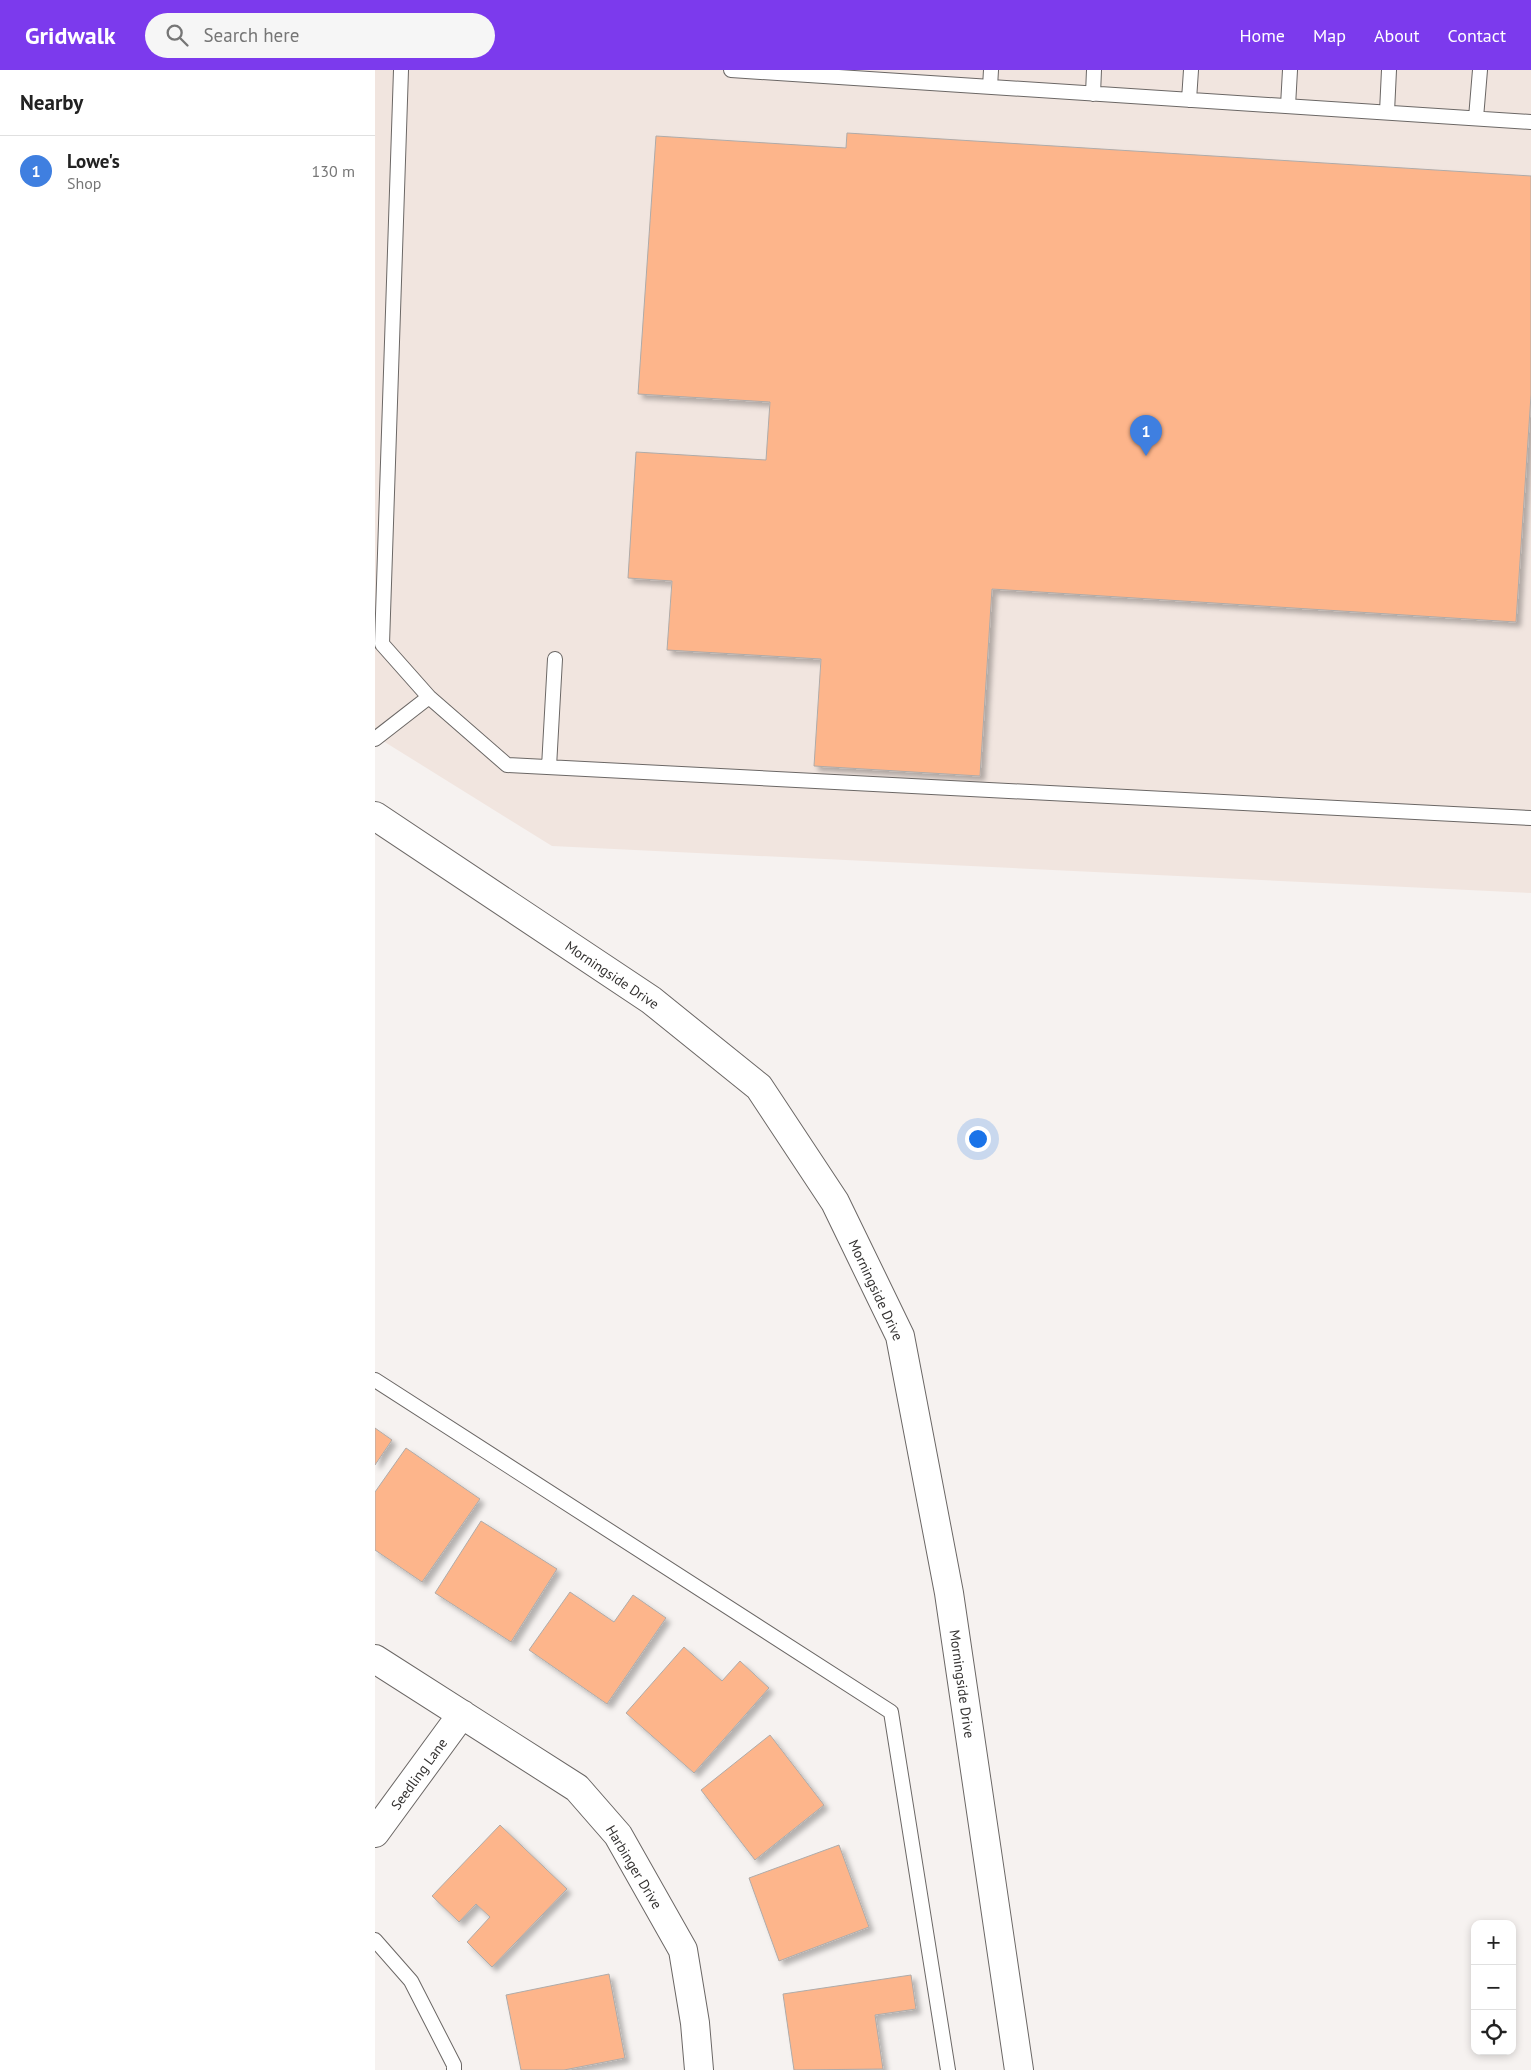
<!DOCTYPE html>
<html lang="en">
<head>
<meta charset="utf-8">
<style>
  :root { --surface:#fff; --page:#f6f6f6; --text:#222; --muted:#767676; --line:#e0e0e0; --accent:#7c3aed }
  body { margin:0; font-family:"PT Sans",sans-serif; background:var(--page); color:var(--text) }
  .controls { position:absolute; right:15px; bottom:15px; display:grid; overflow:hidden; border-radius:10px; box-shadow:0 2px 8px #0003 }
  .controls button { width:45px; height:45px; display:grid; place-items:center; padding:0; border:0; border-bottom:1px solid var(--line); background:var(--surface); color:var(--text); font:25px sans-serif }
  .you { position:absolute; left:602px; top:1068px; width:18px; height:18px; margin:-12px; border:4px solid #fff; border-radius:50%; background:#1a73e8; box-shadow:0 0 0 8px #1a73e833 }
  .badge { display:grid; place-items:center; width:32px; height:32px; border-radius:50%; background:var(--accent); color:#fff; font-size:16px; font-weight:700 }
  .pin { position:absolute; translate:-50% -41px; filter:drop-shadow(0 1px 2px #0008) }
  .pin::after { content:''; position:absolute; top:26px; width:18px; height:15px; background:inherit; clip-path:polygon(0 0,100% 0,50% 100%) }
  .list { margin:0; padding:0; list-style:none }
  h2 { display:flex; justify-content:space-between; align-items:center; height:65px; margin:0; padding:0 20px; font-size:21px }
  h2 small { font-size:16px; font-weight:400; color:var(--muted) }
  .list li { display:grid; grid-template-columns:32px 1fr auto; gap:15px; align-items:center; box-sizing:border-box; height:70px; padding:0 20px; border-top:1px solid var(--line) }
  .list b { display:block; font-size:19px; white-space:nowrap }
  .list p { margin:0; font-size:16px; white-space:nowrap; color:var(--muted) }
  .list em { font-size:16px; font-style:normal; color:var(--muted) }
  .icon { flex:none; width:28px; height:28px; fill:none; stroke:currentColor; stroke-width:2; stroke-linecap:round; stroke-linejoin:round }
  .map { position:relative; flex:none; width:1156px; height:2000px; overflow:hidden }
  header { display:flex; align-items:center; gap:30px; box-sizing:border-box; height:70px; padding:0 25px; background:var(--accent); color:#fff }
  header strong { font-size:24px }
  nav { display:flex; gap:28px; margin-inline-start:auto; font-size:18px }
  .search { width:350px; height:45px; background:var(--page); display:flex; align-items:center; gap:12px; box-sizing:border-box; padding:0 18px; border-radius:28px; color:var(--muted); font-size:19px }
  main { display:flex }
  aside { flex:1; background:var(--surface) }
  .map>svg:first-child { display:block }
  .built { fill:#f1e5df }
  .building { fill:#fdb58b; stroke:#afaba9; filter:url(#shadow) }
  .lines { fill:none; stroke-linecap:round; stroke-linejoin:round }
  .service-casing { stroke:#6b6765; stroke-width:16 }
  .minor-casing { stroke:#6b6765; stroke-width:30 }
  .tertiary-casing { stroke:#6b6765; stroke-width:30 }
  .service { stroke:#fff; stroke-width:14 }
  .minor { stroke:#fff; stroke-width:28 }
  .tertiary { stroke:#fff; stroke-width:28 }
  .labels { text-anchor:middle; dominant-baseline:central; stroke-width:4; stroke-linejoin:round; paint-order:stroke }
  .street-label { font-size:14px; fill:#343231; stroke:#fff }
</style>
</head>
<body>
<header>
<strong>Gridwalk</strong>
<div class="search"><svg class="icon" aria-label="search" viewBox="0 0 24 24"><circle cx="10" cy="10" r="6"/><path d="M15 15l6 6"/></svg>Search here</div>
<nav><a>Home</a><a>Map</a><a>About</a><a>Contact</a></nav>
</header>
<main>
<aside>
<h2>Nearby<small></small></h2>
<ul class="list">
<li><span class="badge" style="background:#3f7fe0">1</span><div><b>Lowe's</b><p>Shop</p></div><em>130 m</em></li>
</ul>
</aside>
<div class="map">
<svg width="1156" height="2000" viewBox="0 0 1156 2000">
  <defs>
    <filter id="shadow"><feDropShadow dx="4.5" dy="4.5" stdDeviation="2.5" flood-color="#0004"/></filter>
  </defs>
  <rect width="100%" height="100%" fill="#f6f2f0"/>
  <path class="built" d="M0 0H1156V823L177 776 0 666Z"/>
  <path class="building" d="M472 63 1156 106V325L1141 552 617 519 605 706 439 696 446 589 292 580 297 511 253 508 261 382 391 390 395 332 263 324 281 66 471 78Z
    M0 1358 17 1370 0 1395Z
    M31 1378 105 1429 47 1512 0 1480V1422Z
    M106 1451 182 1499 136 1572 60 1523Z
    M195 1522 239 1552 258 1525 291 1548 232 1634 154 1580Z
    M309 1577 347 1611 365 1591 394 1618 319 1703 251 1643Z
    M395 1665 449 1735 380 1790 326 1720Z
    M125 1755 192 1819 117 1897 92 1872 115 1847 101 1834 84 1852 57 1826Z
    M464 1775 494 1857 404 1891 374 1808Z
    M234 1904 250 1988 189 2000H146L131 1925Z
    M536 1905 541 1939 500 1945 508 1999 419 2000 408 1924Z"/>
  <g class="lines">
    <defs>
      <path id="service" d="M26 0 7 574 54 627
        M356 0 1156 52
        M615 17 616 0
        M718 24 719 0
        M814 30 816 0
        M913 36 915 0
        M1012 42 1014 0
        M1101 48 1105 0
        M0 669 54 627 132 695 1156 748
        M174 697 180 589
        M0 1310 516 1642 573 2000
        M0 1870 36 1911 79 1995V2000"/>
      <path id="minor" d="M0 1589 202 1718 243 1765 308 1880 320 1953 324 2000
        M0 1763 87 1644"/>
      <path id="tertiary" d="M0 746 276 930 384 1017 460 1132 525 1266 574 1523 644 2000"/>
    </defs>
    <use href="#service" class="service-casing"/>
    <use href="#minor" class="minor-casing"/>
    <use href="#tertiary" class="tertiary-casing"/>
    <use href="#service" class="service"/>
    <use href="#minor" class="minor"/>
    <use href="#tertiary" class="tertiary"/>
  </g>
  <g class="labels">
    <g class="street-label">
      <text transform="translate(237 905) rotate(34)">Morningside Drive</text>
      <text transform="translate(501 1220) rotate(65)">Morningside Drive</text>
      <text transform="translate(587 1614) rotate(82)">Morningside Drive</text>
      <text transform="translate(44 1704) rotate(-54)">Seedling Lane</text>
      <text transform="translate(259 1797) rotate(59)">Harbinger Drive</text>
    </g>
  </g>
</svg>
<div class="controls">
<button>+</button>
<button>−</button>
<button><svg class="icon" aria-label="locate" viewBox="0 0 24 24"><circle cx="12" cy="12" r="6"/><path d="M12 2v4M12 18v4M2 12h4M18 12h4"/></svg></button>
</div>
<div class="you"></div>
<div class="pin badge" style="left:771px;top:386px;background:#3f7fe0">1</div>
</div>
</main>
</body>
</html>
